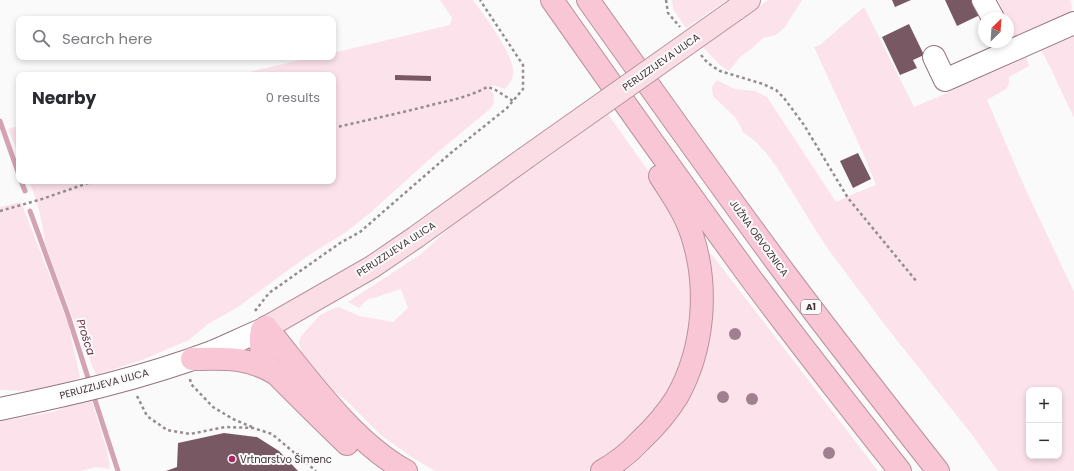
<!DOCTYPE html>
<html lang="en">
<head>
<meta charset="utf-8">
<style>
  :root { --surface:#fff; --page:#f7f7f7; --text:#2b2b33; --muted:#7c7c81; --line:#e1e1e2 }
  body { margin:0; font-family:Poppins,sans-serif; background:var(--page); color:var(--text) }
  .controls { position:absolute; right:12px; bottom:12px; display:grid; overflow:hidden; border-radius:8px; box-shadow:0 2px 6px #0003 }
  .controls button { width:36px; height:36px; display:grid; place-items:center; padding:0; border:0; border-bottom:1px solid var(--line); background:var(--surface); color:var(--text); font:20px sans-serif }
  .compass { position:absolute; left:978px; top:12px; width:36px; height:36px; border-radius:50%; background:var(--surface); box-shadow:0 2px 6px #0003; rotate:25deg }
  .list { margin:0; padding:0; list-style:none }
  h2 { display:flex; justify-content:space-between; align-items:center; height:52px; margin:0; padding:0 16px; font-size:17px }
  h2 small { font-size:13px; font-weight:400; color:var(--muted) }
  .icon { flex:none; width:22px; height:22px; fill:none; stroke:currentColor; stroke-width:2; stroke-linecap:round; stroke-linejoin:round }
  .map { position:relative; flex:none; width:1074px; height:471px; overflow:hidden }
  .search { position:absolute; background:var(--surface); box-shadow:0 2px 6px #0003; left:16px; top:16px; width:320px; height:44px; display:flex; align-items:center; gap:10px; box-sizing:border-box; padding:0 14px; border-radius:8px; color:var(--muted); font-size:15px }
  .panel { position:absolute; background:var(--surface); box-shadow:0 2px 6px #0003; left:16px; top:72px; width:320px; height:112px; border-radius:8px }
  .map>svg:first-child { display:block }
  .green { fill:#fce2ea; fill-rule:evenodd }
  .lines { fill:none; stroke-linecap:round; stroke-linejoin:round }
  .stream { stroke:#d4a3b3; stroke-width:5 }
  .building { fill:#785963 }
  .minor-casing { stroke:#95747f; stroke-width:24 }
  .major-casing { stroke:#b8929e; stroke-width:24 }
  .highway-casing { stroke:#b8929e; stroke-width:24 }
  .path { stroke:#948c8f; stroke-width:2.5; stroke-dasharray:3 3; stroke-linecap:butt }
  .minor { stroke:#fff; stroke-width:22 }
  .major { stroke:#fbdde6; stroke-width:22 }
  .highway { stroke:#f9c6d6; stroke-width:22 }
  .major-bridge-casing { stroke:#b8929e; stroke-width:24; stroke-linecap:butt }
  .major-bridge { stroke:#fbdde6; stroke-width:22 }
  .tree { fill:#a0808e }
  .poi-dot { fill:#af2667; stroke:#fafafa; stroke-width:1.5 }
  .labels { text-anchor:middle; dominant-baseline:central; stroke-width:4; stroke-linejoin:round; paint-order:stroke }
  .shield { fill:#fafafa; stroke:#786e72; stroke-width:1 }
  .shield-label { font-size:9px; font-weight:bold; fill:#403237 }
  .street-label { font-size:10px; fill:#403237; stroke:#fafafa }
  .poi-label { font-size:10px; fill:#403237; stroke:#fafafa; text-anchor:start }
  .water-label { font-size:11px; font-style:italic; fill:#6a2e45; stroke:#fafafa }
</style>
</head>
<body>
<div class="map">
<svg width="1074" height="471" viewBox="0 0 1074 471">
  <rect width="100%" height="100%" fill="#fafafa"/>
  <path class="green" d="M440 0H473C484 16 517 57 513 76 512 81 508 85 505 89L493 85 489 89 494 95V102L491 108 432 157 370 213 346 232 306 257 238 307 208 324 189 340 142 360 96 375 72 316 45 243C43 222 37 200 29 181H333V75H236L314 57H333V53L450 25 452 18Z
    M672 0H727L686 28 673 9Z
    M768 0H802L785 27 776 35 763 38 751 49 740 57 729 71 720 65 703 47Z
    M998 0H1070C1073 7 1072 12 1068 19L1015 43 1008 39V27L1010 25 1008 21V18H1006Z
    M864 7 914 107 952 91 971 72 1024 51 1029 66 1009 77V84L1006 89 987 100 1025 188 1074 292V471H998L973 436 888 329 831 253 815 229 776 166 767 154 756 142 743 132 736 118 713 96 712 87 717 80 734 89 755 91 767 97 836 202 853 194 876 185 862 151 814 47 820 45ZM1029 390H1059V456H1029Z
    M1074 27V118L1050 67 1041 50 1038 46Z
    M608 114 658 185 682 232 689 265 693 321 681 371 653 418 596 467 587 471H435L410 456 381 435 347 401 323 383 302 354 299 342 301 336 303 334 320 315 332 309 339 307 359 316 393 322 408 308 401 289 367 300 359 308 348 302 421 254 471 208 550 156Z
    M19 126V156L8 129Z
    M21 202 68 323 80 377 63 385 39 391 0 390V207Z
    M708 253 711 254 713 256 878 471H614L675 410Z
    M91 399 107 450 110 469 96 467 80 471H0V421L53 412 73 404Z"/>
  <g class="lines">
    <path class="stream" d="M0 121 19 175
      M21 181 25 191
      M30 211 68 315 90 384
      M93 394 118 471"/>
  </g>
  <path class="building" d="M892 0H911L895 7Z
    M945 0H975L982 14 957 26Z
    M909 24 924 55 913 60 917 68 900 75 882 37Z
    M395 75 431 76V81L395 80Z
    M858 153 871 179 853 188 840 161Z
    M224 433 257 437 279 451 298 471H166L177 467 178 443Z"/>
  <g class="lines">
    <defs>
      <path id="minor" d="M983 0 993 18
        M934 57 945 80 1074 23
        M0 409C72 394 143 378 212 352 229 345 245 337 262 330"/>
      <path id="major" d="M735 10 749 0
        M262 330 372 267 416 237 524 159"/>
      <path id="highway" d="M552 0C618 94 684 187 752 280 800 344 850 408 900 471
        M588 0C653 91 718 183 784 272 834 339 886 405 938 471
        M266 327C306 375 351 441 406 471
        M262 330C260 340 260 350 265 360 270 369 280 378 287 385 307 405 327 425 347 444
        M192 359C224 359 247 356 276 374
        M602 471C616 463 629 453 640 441 654 428 667 413 677 397 704 349 709 287 692 235 685 213 672 195 660 176"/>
    </defs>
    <use href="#minor" class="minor-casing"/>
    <use href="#major" class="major-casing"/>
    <use href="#highway" class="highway-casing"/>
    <path class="path" d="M666 0 668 13 680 27
      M701 55 706 61 712 66 720 71 763 84 776 90 784 98 804 125 848 198 917 282
      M333 128C367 120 401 113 435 104 453 100 471 96 487 87L494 89 513 101
      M0 211 42 199 94 181
      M255 311 269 293 340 243 360 232 452 152 507 108 523 89V65L480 0
      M190 379 191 384 213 407 233 419 252 427
      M137 396 147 416 167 430 190 434 225 427 253 428 272 434 316 471"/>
    <use href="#minor" class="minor"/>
    <use href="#major" class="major"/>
    <use href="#highway" class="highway"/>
    <defs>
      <path id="major-bridge" d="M524 159 735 10"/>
    </defs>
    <use href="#major-bridge" class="major-bridge-casing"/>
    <use href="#major-bridge" class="major-bridge"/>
  </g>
  <g class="tree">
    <circle cx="735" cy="334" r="6"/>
    <circle cx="723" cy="397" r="6"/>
    <circle cx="752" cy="399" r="6"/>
    <circle cx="829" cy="453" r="6"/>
  </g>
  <circle class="poi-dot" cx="232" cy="459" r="4"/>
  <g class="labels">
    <rect class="shield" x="801" y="300" width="20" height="14" rx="3"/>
    <g class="shield-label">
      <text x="811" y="307">A1</text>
    </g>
    <g class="street-label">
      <text transform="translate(661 62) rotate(-35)">PERUZZIJEVA ULICA</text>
      <text transform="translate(759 238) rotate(54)">JUŽNA OBVOZNICA</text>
      <text transform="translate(396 249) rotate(-33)">PERUZZIJEVA ULICA</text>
      <text transform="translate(104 384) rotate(-15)">PERUZZIJEVA ULICA</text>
    </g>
    <g class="poi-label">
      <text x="240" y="459">Vrtnarstvo Šimenc</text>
    </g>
    <g class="water-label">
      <text transform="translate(86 337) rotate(72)">Prošca</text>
    </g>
  </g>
</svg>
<div class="controls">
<button>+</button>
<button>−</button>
</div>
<svg class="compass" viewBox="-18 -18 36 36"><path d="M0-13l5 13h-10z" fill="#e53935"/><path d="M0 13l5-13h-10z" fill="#7c7c81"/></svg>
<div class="search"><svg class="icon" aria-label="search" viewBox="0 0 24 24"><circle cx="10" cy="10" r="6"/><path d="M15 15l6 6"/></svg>Search here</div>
<section class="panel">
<h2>Nearby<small>0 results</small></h2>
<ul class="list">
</ul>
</section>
</div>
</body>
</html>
